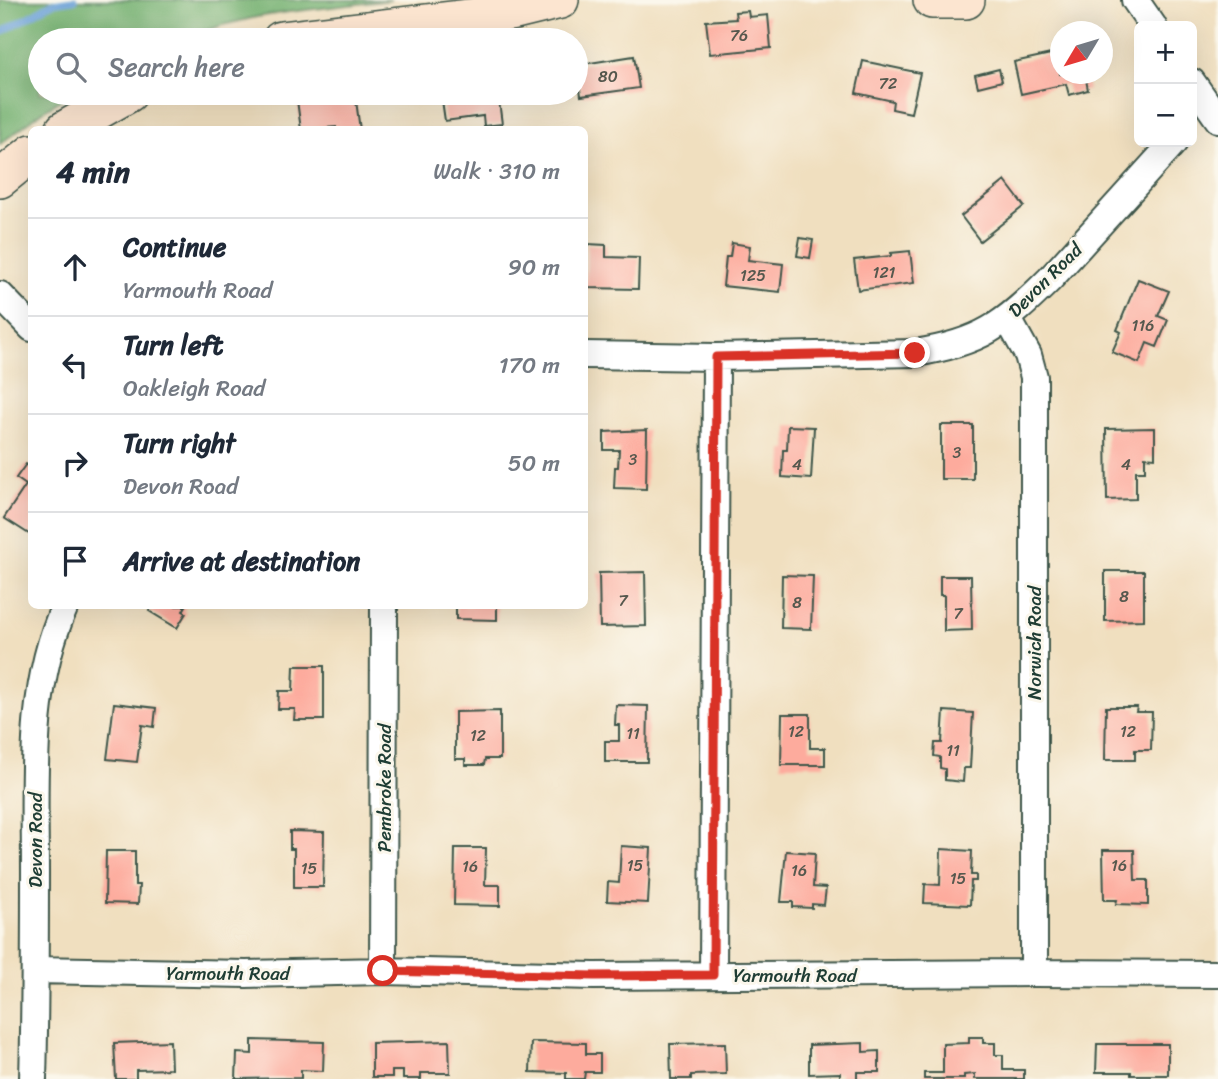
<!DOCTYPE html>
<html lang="en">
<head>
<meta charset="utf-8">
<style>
  :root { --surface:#fff; --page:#f2f2f3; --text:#1f2937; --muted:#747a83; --line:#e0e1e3 }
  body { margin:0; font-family:Sriracha,sans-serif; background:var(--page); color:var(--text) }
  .controls { position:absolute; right:21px; top:21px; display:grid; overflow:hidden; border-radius:10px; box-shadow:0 7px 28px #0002 }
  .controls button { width:63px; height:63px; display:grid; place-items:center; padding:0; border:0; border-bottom:2px solid var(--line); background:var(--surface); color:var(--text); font:35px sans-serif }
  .compass { position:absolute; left:1050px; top:21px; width:63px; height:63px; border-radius:50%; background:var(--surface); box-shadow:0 7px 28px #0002; rotate:232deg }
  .stop { position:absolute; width:21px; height:21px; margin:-16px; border:5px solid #d93025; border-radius:50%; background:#fff }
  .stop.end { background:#d93025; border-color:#fff; box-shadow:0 2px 7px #0008 }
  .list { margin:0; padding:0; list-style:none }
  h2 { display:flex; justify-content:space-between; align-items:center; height:91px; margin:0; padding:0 28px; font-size:30px }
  h2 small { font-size:23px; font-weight:400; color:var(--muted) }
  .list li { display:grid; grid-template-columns:46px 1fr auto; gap:21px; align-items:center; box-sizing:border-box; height:98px; padding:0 28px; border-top:2px solid var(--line) }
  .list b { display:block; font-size:26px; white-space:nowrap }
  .list p { margin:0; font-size:23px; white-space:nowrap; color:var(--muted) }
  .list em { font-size:23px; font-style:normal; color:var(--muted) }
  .icon { flex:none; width:38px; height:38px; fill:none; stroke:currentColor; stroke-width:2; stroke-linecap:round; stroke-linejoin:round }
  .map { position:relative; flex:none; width:1218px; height:1079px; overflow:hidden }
  .search { position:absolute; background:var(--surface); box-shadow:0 7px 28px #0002; left:28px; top:28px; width:560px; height:77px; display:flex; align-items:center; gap:18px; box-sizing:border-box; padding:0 24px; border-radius:38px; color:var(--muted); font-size:26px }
  .panel { position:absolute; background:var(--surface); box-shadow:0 7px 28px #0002; left:28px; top:126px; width:560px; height:483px; border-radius:10px }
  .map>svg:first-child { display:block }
  .forest { fill:#73b06f; stroke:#497652; stroke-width:2 }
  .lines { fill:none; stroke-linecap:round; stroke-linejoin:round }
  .stream { stroke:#6aa0d7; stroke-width:7 }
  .building { fill:#fdab9d }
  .street-casing { stroke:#3e5549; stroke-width:30 }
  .secondary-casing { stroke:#3e5549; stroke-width:40 }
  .street { stroke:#fff; stroke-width:26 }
  .secondary { stroke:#fce5d0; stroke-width:37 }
  .route { stroke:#d93025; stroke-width:9 }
  .labels { text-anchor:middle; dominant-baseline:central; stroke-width:6; stroke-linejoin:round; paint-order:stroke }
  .number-label { font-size:16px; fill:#56584e }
  .street-label { font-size:19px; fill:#1f3d34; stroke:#fbf7ec }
</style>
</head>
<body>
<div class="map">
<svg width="1218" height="1079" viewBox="0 0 1218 1079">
  <rect width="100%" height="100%" fill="#fbf7ec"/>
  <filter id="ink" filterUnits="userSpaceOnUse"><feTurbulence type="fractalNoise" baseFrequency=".0143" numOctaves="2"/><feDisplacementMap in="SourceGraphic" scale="14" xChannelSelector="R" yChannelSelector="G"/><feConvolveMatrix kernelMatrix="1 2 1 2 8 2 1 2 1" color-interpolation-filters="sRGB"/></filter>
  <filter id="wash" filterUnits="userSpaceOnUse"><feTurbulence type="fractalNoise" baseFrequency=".00686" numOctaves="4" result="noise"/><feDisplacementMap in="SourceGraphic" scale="28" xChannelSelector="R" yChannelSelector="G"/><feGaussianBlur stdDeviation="1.57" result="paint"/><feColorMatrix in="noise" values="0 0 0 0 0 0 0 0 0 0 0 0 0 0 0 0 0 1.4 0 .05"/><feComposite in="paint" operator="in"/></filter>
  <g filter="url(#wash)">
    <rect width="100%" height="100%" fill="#f0dfbf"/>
    <path class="forest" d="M0 0H391L289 12 257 17 223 25 180 40H40V93H72L43 111 0 144Z"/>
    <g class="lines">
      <path class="stream" d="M0 33 53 3 74 0"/>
    </g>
    <g id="blocks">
      <path class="building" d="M748 11 749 17 768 15 771 48 710 54 706 21 736 19 735 12Z
        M1060 52V74H1085L1088 90 1069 95 1066 84 1021 94 1014 62Z
        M634 56 639 88 581 96 577 65Z
        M863 61 920 73 911 113 892 109 893 101 856 93Z
        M999 69 1002 81 978 87 975 75Z
        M347 93H355L360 130H336V127L301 130 297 100Z
        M441 93H498L502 124 484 126 483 116 445 121Z
        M1005 181 1024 206 980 241 961 216Z
        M800 238 813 240 810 258 797 256Z
        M732 243 750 246 748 260 783 264 780 292 723 286 726 257H730Z
        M587 244 606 245V257L639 258 638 289 586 288Z
        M910 251 914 283 858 290 854 260 891 256V253Z
        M1138 279 1169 291 1158 316 1168 320 1157 347 1147 343 1139 363 1112 352 1121 332 1117 330Z
        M941 425H973V479H941Z
        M788 426 814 427 811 479 782 477 783 450H787Z
        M1155 428V458L1145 457V471H1136V499L1107 500 1106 429Z
        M647 430 646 489 614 488 615 467H618L619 450H604V432Z
        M26 464 32 468V536L4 518 26 485 16 478Z
        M1105 571H1144V620L1105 621Z
        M645 572 646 626 600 627 599 573Z
        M782 575 813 576 811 629 781 628Z
        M940 576H971L972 630 944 631V595H940Z
        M152 606H186L183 611 186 613 177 628 149 611Z
        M456 606H497V620L456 619Z
        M294 666H324V720H294L295 709H278L279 691H293Z
        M114 703 156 708 154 727 142 725 137 762 107 759Z
        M616 705 648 706 647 762H605V741H619V725H615Z
        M1106 707H1137L1136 712H1152L1151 750H1135V760H1105Z
        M500 711V759H485L484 765H465V759H455V712Z
        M944 711 973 713 970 768H964L963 782 945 780V769L940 768V757L934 756 935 743H942Z
        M782 714H810V748H825V765H781Z
        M290 831 324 832 323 887H294V849H290Z
        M621 846 651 848 648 903 607 901 608 882 619 883Z
        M455 848H486L485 885H500V906L454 905Z
        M941 849 972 851 971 875H976V881H971L970 905 924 903 925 884 940 885Z
        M1103 850H1134L1135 880H1148V905L1116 904 1117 900H1104Z
        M106 851H135V885H139L138 904 105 903Z
        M786 851 815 853 813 887 826 888 824 905 812 904V908L793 907V902H781Z
        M969 1037H983V1043H995V1055H1003V1070H1024V1079H975V1074L964 1075V1079H924V1073H943V1044L969 1043Z
        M252 1040 324 1042 323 1071 301 1070V1078L236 1079 237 1053 252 1054Z
        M170 1041 171 1069 136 1070V1079H116L114 1043Z
        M449 1041 450 1073H421V1079H403V1071H392V1077H372V1043Z
        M531 1042 586 1043V1054H600V1072H585L584 1079H566V1073L530 1072Z
        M725 1043 726 1074 691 1075V1079H671L670 1044Z
        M863 1043V1052L879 1051V1072H857V1079H840V1073L809 1074V1045Z
        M1097 1044H1168V1075H1131V1072H1096Z"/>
    </g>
  </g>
  <g filter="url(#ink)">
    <use href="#blocks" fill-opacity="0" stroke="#3e5549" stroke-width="2"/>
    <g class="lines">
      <defs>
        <path id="street" d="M1135 0 1153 26
          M1192 82 1218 119
          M0 295 32 328
          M1008 319 1028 355 1034 377V973
          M584 355 716 357 915 353C980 343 1004 325 1050 279L1174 142
          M35 970 246 974 383 971 594 976 1034 973 1218 974
          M383 971 384 606
          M713 975 716 357
          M33 1079C35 1009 35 940 35 870 35 782 28 687 65 606"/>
        <path id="secondary" d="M932 0H966
          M281 40 485 16 515 11 560 0
          M64 130 129 93
          M0 179 32 153"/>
      </defs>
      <use href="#street" class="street-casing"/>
      <use href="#secondary" class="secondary-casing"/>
      <use href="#street" class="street"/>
      <use href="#secondary" class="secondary"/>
    </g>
  </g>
  <g class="lines" filter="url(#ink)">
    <path class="route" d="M383 971 594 976 713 975 716 357 915 353"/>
  </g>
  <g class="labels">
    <g class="number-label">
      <text x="739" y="35">76</text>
      <text x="608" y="76">80</text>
      <text x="888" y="83">72</text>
      <text x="884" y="272">121</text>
      <text x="753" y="275">125</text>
      <text x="1143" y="325">116</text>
      <text x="957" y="452">3</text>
      <text x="633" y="459">3</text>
      <text x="797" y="464">4</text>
      <text x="1126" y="464">4</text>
      <text x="1124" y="596">8</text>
      <text x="623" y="600">7</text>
      <text x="797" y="602">8</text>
      <text x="958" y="613">7</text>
      <text x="796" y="731">12</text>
      <text x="1128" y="731">12</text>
      <text x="633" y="733">11</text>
      <text x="478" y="735">12</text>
      <text x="953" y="750">11</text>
      <text x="635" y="865">15</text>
      <text x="1119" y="865">16</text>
      <text x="470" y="866">16</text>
      <text x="309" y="868">15</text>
      <text x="799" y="870">16</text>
      <text x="958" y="878">15</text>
    </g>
    <g class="street-label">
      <text transform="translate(1045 280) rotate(-45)">Devon Road</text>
      <text transform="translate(1034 643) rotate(-90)">Norwich Road</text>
      <text transform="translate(384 788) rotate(-90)">Pembroke Road</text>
      <text transform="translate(35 840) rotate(-90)">Devon Road</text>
      <text x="228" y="973">Yarmouth Road</text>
      <text x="795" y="975">Yarmouth Road</text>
    </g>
  </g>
</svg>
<div class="controls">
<button>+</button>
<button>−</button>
</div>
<svg class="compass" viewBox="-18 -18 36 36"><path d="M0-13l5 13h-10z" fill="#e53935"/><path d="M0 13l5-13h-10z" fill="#747a83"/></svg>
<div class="stop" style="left:383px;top:971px"></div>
<div class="stop end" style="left:915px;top:353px"></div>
<div class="search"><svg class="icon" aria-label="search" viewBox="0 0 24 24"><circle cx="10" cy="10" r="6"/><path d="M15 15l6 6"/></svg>Search here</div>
<section class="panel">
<h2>4 min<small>Walk · 310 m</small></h2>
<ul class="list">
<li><svg class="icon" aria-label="ahead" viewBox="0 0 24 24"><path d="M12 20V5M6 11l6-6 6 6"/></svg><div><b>Continue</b><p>Yarmouth Road</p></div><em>90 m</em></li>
<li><svg class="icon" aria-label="left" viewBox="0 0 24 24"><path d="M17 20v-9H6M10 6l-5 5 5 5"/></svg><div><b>Turn left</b><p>Oakleigh Road</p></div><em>170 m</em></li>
<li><svg class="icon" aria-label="right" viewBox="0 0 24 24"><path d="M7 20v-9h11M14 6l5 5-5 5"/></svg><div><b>Turn right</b><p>Devon Road</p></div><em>50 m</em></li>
<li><svg class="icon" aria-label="arrive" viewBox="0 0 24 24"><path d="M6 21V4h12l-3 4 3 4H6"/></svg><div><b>Arrive at destination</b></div></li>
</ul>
</section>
</div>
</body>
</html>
